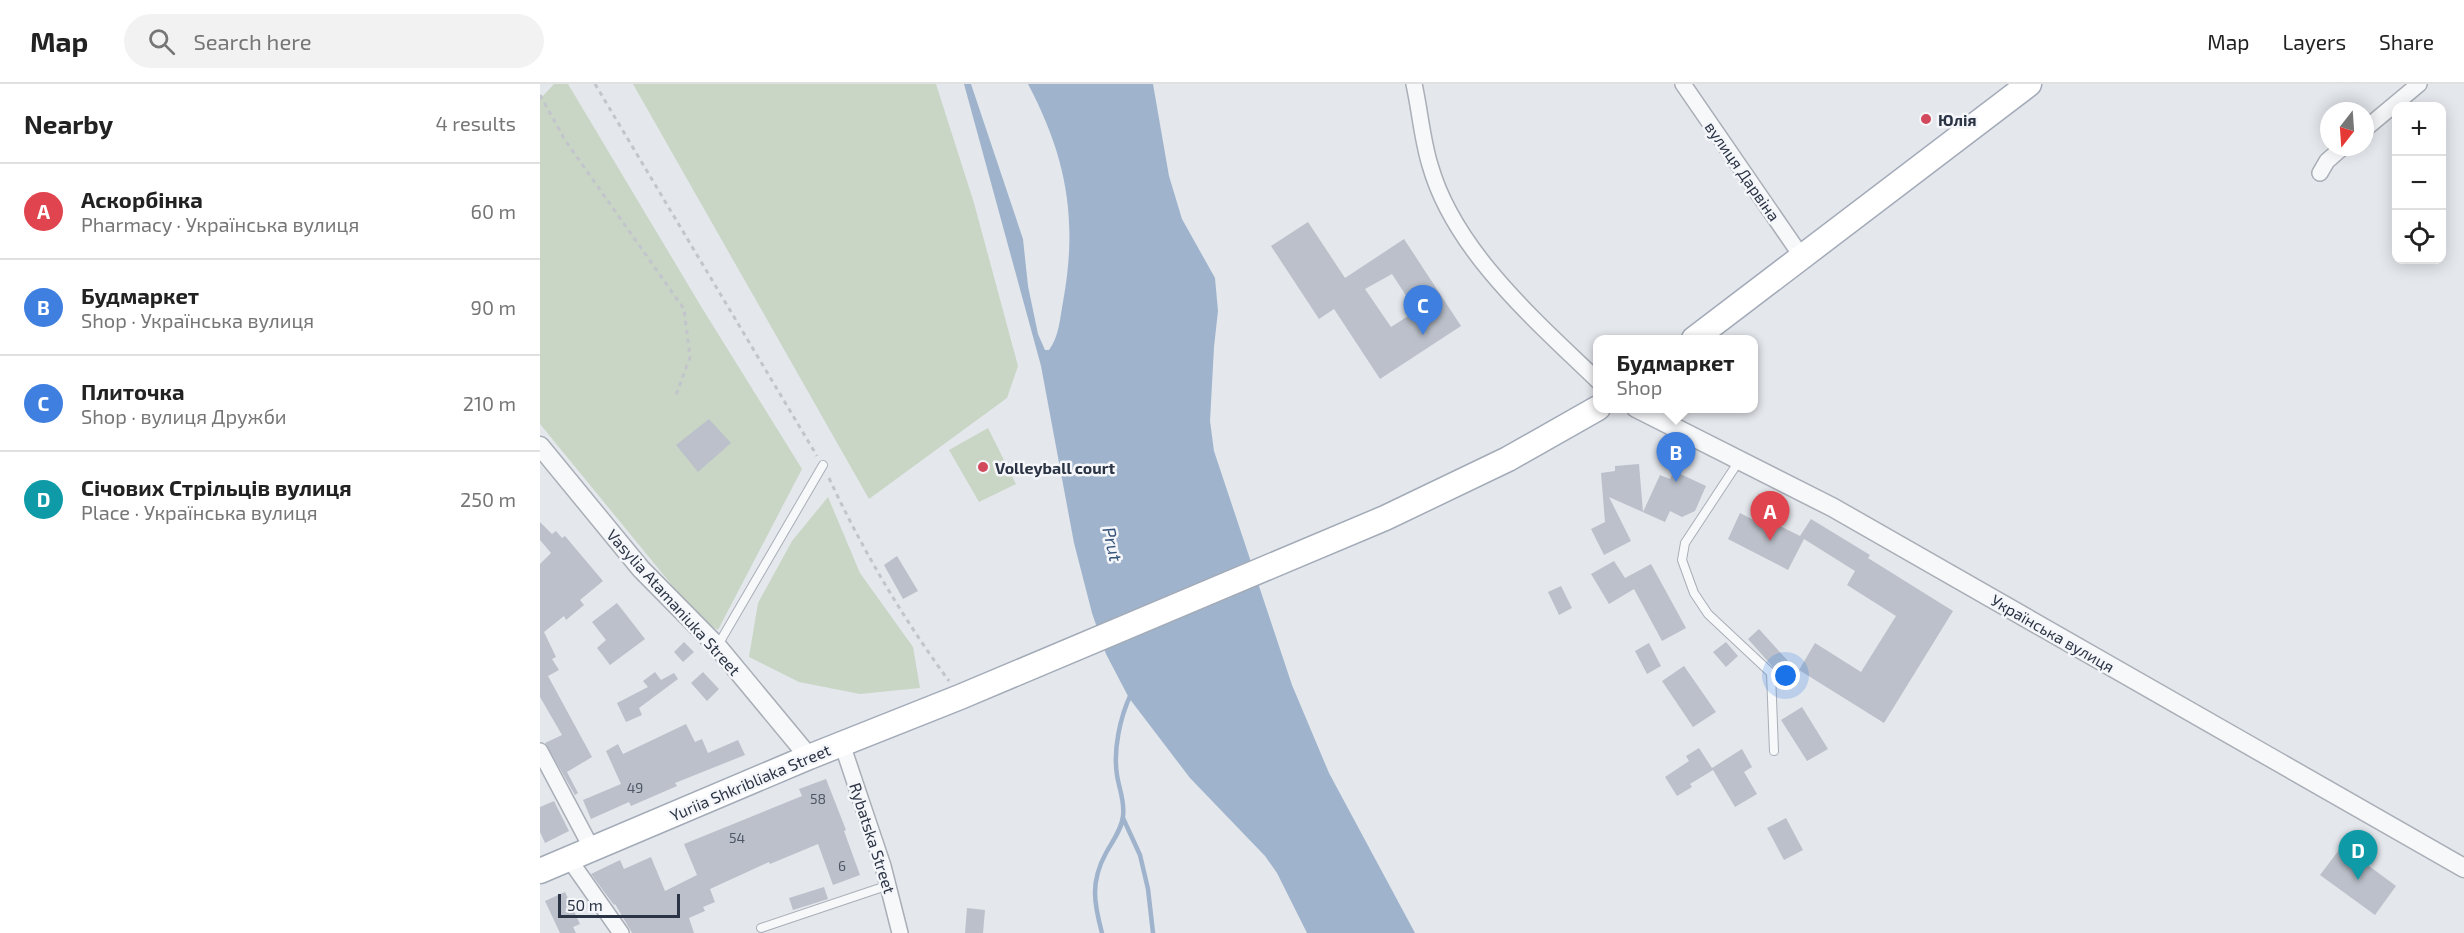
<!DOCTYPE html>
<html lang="en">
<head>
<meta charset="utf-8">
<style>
  :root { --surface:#fff; --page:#f2f2f2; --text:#222; --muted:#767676; --line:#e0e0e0; --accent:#7c3aed }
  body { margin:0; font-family:"Exo 2",sans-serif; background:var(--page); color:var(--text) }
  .controls { position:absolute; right:18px; top:18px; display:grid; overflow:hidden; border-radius:12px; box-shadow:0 3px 15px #0003 }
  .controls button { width:54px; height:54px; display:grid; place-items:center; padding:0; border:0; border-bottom:2px solid var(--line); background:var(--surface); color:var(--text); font:30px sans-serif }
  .compass { position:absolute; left:1780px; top:18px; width:54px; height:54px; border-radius:50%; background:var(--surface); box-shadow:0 3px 15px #0003; rotate:197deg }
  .scale { position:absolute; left:18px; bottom:15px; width:122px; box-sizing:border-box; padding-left:6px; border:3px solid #2b3445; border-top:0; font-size:16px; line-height:21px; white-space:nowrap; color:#2b3445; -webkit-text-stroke:4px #f4f6f9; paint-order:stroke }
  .you { position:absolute; left:1246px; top:592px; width:21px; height:21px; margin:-15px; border:4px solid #fff; border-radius:50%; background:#1a73e8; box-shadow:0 0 0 9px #1a73e833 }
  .badge { display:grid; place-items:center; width:39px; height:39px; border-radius:50%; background:var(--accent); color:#fff; font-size:20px; font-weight:700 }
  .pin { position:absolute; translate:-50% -50px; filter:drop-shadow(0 2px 3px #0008) }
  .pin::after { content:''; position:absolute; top:32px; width:21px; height:18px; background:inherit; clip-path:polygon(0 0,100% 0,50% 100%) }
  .popup { position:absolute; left:1053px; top:251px; width:165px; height:78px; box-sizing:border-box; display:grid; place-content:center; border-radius:12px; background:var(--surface); filter:drop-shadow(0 2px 4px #0005); font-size:20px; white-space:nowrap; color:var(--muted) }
  .popup b { font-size:22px; color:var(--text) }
  .popup::after { content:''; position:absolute; left:50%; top:100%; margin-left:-12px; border:12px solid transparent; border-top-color:var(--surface) }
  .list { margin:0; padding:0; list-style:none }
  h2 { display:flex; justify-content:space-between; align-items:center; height:78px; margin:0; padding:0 24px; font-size:26px }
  h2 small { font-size:20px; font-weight:400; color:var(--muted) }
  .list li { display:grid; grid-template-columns:39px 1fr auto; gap:18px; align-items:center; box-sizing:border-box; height:96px; padding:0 24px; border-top:2px solid var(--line) }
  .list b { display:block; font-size:22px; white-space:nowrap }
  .list p { margin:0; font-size:20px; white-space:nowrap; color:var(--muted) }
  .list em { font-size:20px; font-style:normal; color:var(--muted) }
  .icon { flex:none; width:33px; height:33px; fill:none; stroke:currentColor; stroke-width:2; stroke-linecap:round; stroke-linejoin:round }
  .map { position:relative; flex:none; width:1924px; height:849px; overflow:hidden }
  header { display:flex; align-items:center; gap:36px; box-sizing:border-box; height:84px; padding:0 30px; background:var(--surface); border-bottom:2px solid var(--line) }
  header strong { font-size:28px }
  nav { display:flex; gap:33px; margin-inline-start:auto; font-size:21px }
  .search { width:420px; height:54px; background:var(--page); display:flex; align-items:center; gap:15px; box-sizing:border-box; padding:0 21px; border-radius:33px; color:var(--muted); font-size:22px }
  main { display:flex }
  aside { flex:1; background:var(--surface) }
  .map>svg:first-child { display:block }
  .green { fill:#c9d6c5 }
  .water { fill:#9fb4cc }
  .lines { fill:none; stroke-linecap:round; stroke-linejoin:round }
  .stream { stroke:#9fb4cc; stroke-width:4.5 }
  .building { fill:#bbc0ca; fill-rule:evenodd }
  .service-casing { stroke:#a9aeb7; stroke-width:10 }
  .minor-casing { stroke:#a9aeb7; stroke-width:18 }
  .tertiary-casing { stroke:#a9aeb7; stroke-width:21 }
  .primary-casing { stroke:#a3abb8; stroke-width:27 }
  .path { stroke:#c2c5cb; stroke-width:3; stroke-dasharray:4.5 4.5; stroke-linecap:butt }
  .service { stroke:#f7f8fa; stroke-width:8 }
  .minor { stroke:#f7f8fa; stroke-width:15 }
  .tertiary { stroke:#f7f8fa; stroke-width:18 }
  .primary { stroke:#fff; stroke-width:24 }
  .poi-dot { fill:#d1495b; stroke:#f4f6f9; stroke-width:2 }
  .labels { text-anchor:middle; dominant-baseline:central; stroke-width:5; stroke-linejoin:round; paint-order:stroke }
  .number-label { font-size:14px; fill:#4f5766 }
  .poi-label { font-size:16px; font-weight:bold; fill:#2b3445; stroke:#f4f6f9; text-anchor:start }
  .street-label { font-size:16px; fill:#2b3445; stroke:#f4f6f9 }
  .water-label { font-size:18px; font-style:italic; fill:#34527a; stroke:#f4f6f9 }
</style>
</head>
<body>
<header>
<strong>Map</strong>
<div class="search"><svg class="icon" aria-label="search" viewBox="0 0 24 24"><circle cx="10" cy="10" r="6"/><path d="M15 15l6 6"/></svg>Search here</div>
<nav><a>Map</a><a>Layers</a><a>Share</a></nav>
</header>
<main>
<aside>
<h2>Nearby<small>4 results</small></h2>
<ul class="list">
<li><span class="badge" style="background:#e0444e">A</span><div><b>Аскорбінка</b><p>Pharmacy · Українська вулиця</p></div><em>60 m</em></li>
<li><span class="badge" style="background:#3f7fe0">B</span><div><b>Будмаркет</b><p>Shop · Українська вулиця</p></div><em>90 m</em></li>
<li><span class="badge" style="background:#3f7fe0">C</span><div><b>Плиточка</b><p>Shop · вулиця Дружби</p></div><em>210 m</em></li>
<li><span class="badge" style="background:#0f9aa8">D</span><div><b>Січових Стрільців вулиця</b><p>Place · Українська вулиця</p></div><em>250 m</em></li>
</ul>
</aside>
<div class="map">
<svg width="1924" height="849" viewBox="0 0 1924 849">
  <rect width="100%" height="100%" fill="#e4e7ec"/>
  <path class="green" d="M14 0H28L162 224 262 385 178 546 158 533 0 340V15Z
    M93 0H396L434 119 478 282 467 314 329 415Z
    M448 344 476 400 439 418 409 366Z
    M288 413 320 489 373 563 380 604 320 610 259 598 209 573 218 519 252 457Z"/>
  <path class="water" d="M424 0H431L483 155 488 202 498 250 505 266H509C519 253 520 234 523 218 538 136 527 74 488 0H613L629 92 642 135 675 194 678 227 674 263 670 337 674 367 752 601 789 689 875 849H767L737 789 725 772 650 694 589 614 566 570 552 529 534 459 501 282Z"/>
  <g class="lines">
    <path class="stream" d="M583 734 600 771 608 805 613 849
      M562 849C554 819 550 798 566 769 572 758 582 745 583 732 585 717 579 705 577 691 573 666 580 633 591 610"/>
  </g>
  <path class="building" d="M768 138 805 194 864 155 921 242 840 295 794 225 779 235 731 162ZM852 190 876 227 851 243 825 205Z
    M169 335 191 359 158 388 136 361Z
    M1099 380 1103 428 1120 391 1130 395 1134 387 1166 402 1155 427 1142 433 1130 427 1125 438 1069 413 1091 457 1064 471 1051 445 1065 438 1061 389 1075 387V382Z
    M1200 429 1223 441 1226 435 1260 452 1271 435 1330 471 1328 474 1413 527 1344 639 1259 586 1275 559 1321 588 1356 532 1307 501 1315 487 1264 455 1248 486 1188 455Z
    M0 438 12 450 16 447 22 454 25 452 63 497 40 516 44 521 26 536 24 532 4 548 16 573 12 575 19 586 8 592 52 673 27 688 38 709 35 711 5 659 22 651 0 613V480L11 469 0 456Z
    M357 472 378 507 363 515 344 481Z
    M1074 477 1085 494 1111 480 1146 544 1122 557 1094 505 1069 520 1051 490Z
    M1021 502 1032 524 1019 531 1008 508Z
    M77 519 105 555 70 581 57 564 66 556 52 538Z
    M1219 545 1258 588 1247 599 1208 555Z
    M144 558 154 568 143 578 134 568Z
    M1186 558 1198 572 1186 583 1173 568Z
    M1109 559 1121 582 1107 590 1095 567Z
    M1144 582 1176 628 1153 643 1122 597Z
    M115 588 121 596 134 589 138 595 99 624 102 631 86 638 77 619 108 603 103 597Z
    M163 588 179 605 167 617 151 599Z
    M1262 623 1288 665 1267 677 1241 636Z
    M146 640 155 658 162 655 168 669 198 656 205 671 135 699 137 702 91 722 89 718 51 735 43 716 81 700 66 667 78 660 83 670Z
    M1159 664 1172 684 1202 665 1212 683 1204 688 1217 710 1195 723 1173 686 1150 700 1152 703 1137 712 1125 693 1149 677 1146 672Z
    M286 695 306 746 304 747 320 791 293 801 278 760 230 780 229 778 170 805 175 818 163 823 165 827 149 834 154 849H92L75 820 74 821 51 790 80 776 84 785 111 773 125 807 157 791 144 760 262 712 259 705Z
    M14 717 29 747 5 759 0 748V723Z
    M1246 734 1263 766 1244 776 1227 744Z
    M1802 762 1856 802 1835 831 1780 791Z
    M284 803 288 815 253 826 249 814Z
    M25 808 40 840 33 843 36 849H20L5 817Z
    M427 824 445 826 443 849H425Z"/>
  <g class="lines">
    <defs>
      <path id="service" d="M1199 377 1145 459 1142 476 1154 509 1168 530 1231 589 1234 667
        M178 561 283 381
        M221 844 349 801"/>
      <path id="minor" d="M874 0C880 27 882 55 890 81 914 167 996 237 1058 297
        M1143 0 1262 173
        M1825 45 1879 0
        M1780 89 1787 77 1803 63
        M302 660 343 782 360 849
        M0 667 52 765
        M29 775 81 849"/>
      <path id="tertiary" d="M1096 324 1292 423 1924 784
        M0 362 101 485 177 562 269 673"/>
      <path id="primary" d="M1154 255 1489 0
        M0 787 269 673 420 613 845 434 968 375 1058 324"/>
    </defs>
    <use href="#service" class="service-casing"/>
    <use href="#minor" class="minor-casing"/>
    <use href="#tertiary" class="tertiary-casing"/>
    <use href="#primary" class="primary-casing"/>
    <path class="path" d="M55 0 277 372
      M0 11 25 56 144 225 150 273 135 314
      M289 394C322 465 362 533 409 597"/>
    <use href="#service" class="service"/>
    <use href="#minor" class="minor"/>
    <use href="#tertiary" class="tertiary"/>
    <use href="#primary" class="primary"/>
  </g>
  <g class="poi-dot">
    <circle cx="1386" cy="35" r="6"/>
    <circle cx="443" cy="383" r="6"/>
  </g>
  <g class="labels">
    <g class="number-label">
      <text x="95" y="703">49</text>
      <text x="278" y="714">58</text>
      <text x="197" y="753">54</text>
      <text x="302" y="781">6</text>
    </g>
    <g class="poi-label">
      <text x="1398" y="35">Юлія</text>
      <text x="455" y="383">Volleyball court</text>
    </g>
    <g class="street-label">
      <text transform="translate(1203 87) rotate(55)">вулиця Дарвіна</text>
      <text transform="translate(134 518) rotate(48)">Vasylia Atamaniuka Street</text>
      <text transform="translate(1513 549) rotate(30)">Українська вулиця</text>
      <text transform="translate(210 698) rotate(-23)">Yuriia Shkribliaka Street</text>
      <text transform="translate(333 754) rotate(72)">Rybatska Street</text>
    </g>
    <g class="water-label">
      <text transform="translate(573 460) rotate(77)">Prut</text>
    </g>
  </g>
</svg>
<div class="controls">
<button>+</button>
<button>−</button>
<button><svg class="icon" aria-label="locate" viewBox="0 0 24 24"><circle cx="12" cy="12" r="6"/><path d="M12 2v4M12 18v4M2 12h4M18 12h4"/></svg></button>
</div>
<svg class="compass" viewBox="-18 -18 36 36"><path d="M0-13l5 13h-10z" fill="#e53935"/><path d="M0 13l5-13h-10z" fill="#767676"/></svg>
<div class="scale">50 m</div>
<div class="you"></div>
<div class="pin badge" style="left:1230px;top:457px;background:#e0444e">A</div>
<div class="pin badge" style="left:1136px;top:398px;background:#3f7fe0">B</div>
<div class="popup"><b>Будмаркет</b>Shop</div>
<div class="pin badge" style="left:883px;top:251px;background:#3f7fe0">C</div>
<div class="pin badge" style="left:1818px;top:796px;background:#0f9aa8">D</div>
</div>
</main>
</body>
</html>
